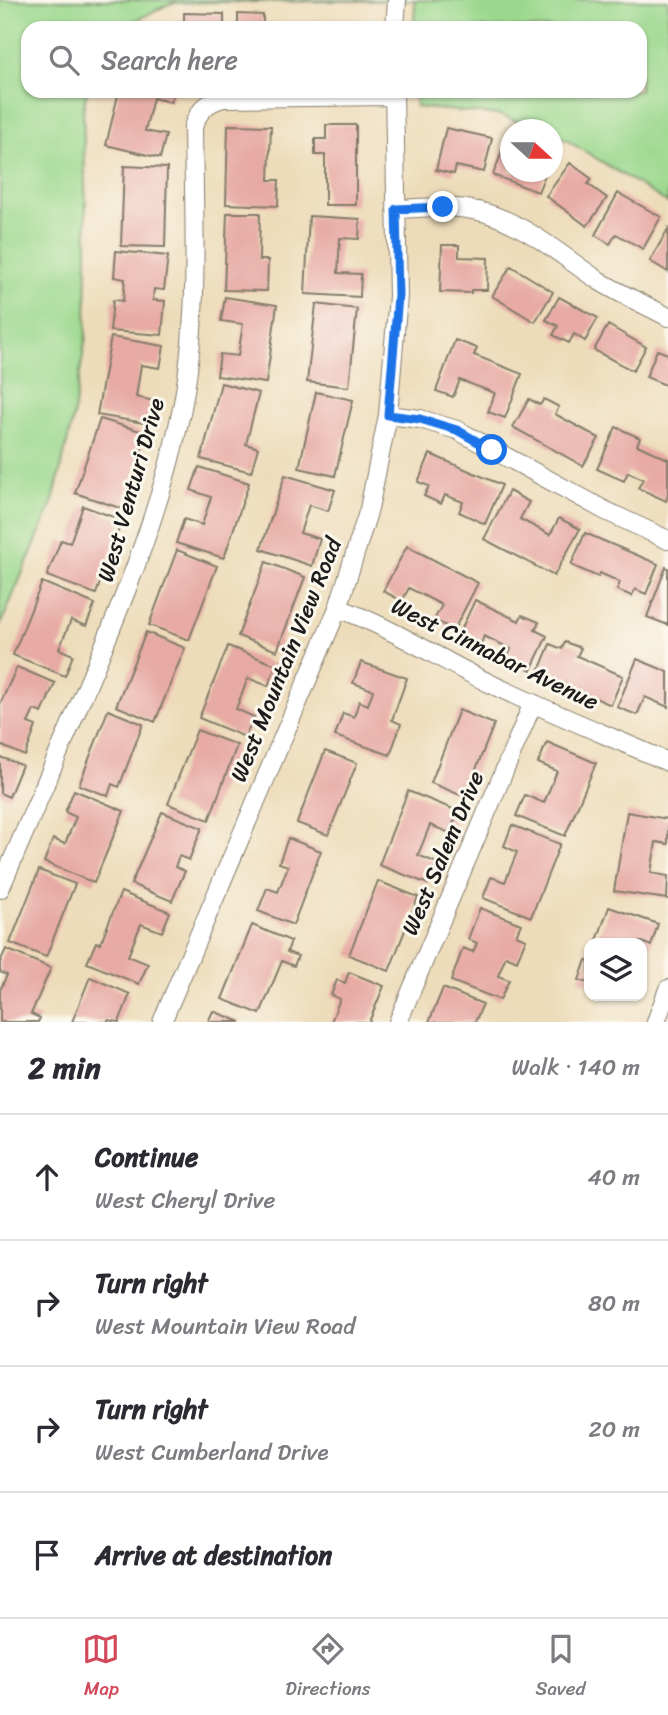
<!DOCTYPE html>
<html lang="en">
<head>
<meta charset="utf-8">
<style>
  :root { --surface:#fff; --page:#f7f7f7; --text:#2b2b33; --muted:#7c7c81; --line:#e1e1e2; --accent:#d1495b }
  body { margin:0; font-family:Sriracha,sans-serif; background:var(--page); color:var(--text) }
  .controls { position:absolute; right:21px; bottom:21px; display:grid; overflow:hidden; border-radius:14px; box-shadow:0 2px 5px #0004 }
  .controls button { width:63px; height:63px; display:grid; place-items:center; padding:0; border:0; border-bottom:2px solid var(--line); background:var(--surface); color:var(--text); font:35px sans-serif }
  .compass { position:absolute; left:500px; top:119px; width:63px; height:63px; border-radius:50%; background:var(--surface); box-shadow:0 2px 5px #0004; rotate:111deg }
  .stop { position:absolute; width:21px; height:21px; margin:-16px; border:5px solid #1a73e8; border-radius:50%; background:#fff }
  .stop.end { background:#1a73e8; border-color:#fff; box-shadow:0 2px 7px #0008 }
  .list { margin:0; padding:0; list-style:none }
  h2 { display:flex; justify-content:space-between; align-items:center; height:91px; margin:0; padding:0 28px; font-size:30px }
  h2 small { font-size:23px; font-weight:400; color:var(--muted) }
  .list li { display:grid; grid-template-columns:46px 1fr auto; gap:21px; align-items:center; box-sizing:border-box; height:126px; padding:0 28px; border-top:2px solid var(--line) }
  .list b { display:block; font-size:26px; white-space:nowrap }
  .list p { margin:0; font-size:23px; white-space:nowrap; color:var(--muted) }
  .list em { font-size:23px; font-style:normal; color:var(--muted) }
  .icon { flex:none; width:38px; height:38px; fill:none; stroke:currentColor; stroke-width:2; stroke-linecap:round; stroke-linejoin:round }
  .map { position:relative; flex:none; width:668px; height:1022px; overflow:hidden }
  .search { position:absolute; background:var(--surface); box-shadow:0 2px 5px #0004; left:21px; right:21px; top:21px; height:77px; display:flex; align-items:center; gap:18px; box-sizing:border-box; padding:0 24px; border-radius:21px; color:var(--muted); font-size:26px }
  .sheet { height:595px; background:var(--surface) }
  nav { display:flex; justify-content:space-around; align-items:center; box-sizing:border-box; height:98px; border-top:2px solid var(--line); background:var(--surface); font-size:19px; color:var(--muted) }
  nav a { display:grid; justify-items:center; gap:4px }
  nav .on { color:var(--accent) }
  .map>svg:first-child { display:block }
  .green { fill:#9bd88d; stroke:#5c7a54; stroke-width:2 }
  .building { fill:#e7aaa4 }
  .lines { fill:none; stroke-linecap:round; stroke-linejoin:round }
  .minor-casing { stroke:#847c6b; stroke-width:20 }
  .minor { stroke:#fff; stroke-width:18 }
  .route { stroke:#1a73e8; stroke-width:9 }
  .labels { text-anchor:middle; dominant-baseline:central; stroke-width:6; stroke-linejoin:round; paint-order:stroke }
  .street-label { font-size:23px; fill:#1c1c1c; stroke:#fbf7ec }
</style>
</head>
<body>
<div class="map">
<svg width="668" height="1022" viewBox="0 0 668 1022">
  <rect width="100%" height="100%" fill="#fbf7ec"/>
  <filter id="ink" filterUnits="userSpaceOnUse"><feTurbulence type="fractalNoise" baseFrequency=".0143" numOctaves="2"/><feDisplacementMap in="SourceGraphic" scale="14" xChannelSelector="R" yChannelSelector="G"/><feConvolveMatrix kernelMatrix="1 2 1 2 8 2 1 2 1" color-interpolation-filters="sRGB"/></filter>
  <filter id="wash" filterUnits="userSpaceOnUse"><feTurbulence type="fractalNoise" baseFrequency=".00686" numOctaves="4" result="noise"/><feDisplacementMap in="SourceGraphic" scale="28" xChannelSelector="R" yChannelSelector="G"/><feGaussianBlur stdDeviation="1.57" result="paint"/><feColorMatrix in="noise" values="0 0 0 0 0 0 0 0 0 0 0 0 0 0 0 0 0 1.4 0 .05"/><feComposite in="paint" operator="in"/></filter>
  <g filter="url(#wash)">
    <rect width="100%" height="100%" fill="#eddcba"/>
    <path class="green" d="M0 0H668V203L565 139 553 135 552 130 539 129 500 115 416 107 415 91H640V28H414L415 0 171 3 130 23 126 28H28V91H87L83 110 87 250 86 336 73 418 53 501 0 626Z"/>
    <g id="blocks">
      <path class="building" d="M184 13 224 14V25L238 26V14L263 15V28H184Z
        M119 91H174L171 102 153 98 145 131 166 135 160 158 106 145Z
        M228 125 271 126 269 180H279L278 206 226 204Z
        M326 125H356V205H325V155H315V139H326Z
        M446 128 492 138 484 172 456 166 454 174 436 170Z
        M508 136H510V172H546L538 192 493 175Z
        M570 163 592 179 588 184 607 198 587 226 546 196Z
        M124 166 167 168 165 247 121 246Z
        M618 193 661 217 643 249 616 234 610 244 595 235Z
        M227 213H260L259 260H268L267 291 224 290Z
        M309 216 360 219 359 239 340 238 338 273 361 274 360 297 305 294Z
        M668 229V272L650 261Z
        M442 245H459V257L488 258 487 290H471V293L440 292Z
        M116 251 168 256 164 290 154 289 153 300 165 301 162 335 110 331 113 300 123 301 125 279 114 277Z
        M511 266 553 292 535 322 492 296Z
        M225 297 277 305 266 383 217 376 220 354 238 356 243 324 221 321Z
        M559 297 598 318 585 341 574 334 569 343 553 335 558 326 546 320Z
        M316 304 357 309 349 387 307 382Z
        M608 325 646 347 633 371 594 350Z
        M111 337 164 346 160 368 141 365 136 397 154 401 150 424 97 415Z
        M455 340 477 348 474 355 522 374 505 418 488 412 495 393 460 380 453 397 436 391Z
        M657 350 668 354V386L646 377Z
        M221 383 259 393 246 444 258 448 251 472 201 459Z
        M316 392 353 400 335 476 299 468Z
        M529 399 540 405 544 399 559 407 555 414 599 438 583 466 513 427Z
        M100 419 147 433 123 509 75 493Z
        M616 427 640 438 637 445 668 459V496L666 501 638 488 643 479 628 472 624 481 597 469Z
        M430 454 502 485 485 524 459 512 463 502 445 495 441 504 424 496 429 486 418 482Z
        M199 467 249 483 224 558 176 543 184 519 202 525 211 497 191 490Z
        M285 475 335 490 328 511 309 505 300 533 320 539 312 566 261 549Z
        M509 491 529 502 520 519 550 535 559 518 580 529 554 576 484 539Z
        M83 506 122 520 96 594 47 576 61 540 70 543Z
        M585 533 658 564 646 594 635 589 632 596 617 590 620 582 600 573 598 577 571 565Z
        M407 546 478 583 454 630 434 620 442 605 409 588 402 601 383 591Z
        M177 550 217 566 189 640 149 625Z
        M266 562 305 577 277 651 238 636Z
        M666 567 668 568V625L647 617Z
        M42 582 95 604 86 626 71 620 59 649 73 655 65 676 13 655Z
        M475 600 519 621 522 615 539 622 535 630 547 636 531 670 507 659 511 649 484 636 481 644 459 634Z
        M146 632 185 648 155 722 116 706Z
        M565 642 581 648 577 656 623 676 611 705 538 673 550 644 562 649Z
        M228 646 276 665 268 686 248 678 236 709 254 717 245 737 199 718Z
        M637 659 668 672V707L645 697 637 715 617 707Z
        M361 662 407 678 392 720 401 724 390 755 335 736 343 713 354 717 359 701 368 705 373 690 353 683Z
        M17 667 55 683 42 713 34 710 28 723 36 726 25 756 0 745V704Z
        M108 710 143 724 119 787 112 784 108 796 79 785Z
        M459 710 494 724 465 797 431 783Z
        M197 730 237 745 209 820 168 804Z
        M547 742 596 763 565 836 516 816 525 795 544 803 557 771 538 763Z
        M325 751 357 763 328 835 297 823Z
        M0 757 22 765 9 797 0 793Z
        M74 790 124 811 94 883 44 862 53 839 65 844 76 817 65 812Z
        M408 791 458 811 450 833 430 825 418 855 437 863 428 884 379 865Z
        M162 812 202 828 189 860 179 856 175 867 185 871 172 901 131 884Z
        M627 812 668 819V844L656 842 651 873 668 876 667 899 614 891Z
        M512 825 560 844 531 917 483 898 491 877 505 882 517 852 504 846Z
        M288 838 321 851 293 925 258 911 267 888 278 892 288 866 279 863Z
        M39 870 75 884 46 957 10 943Z
        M378 881 418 897 389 971 349 955Z
        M121 892 170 912 162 932 141 924 128 956 148 964 139 984 87 963 96 942 100 944Z
        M609 907 658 924 651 946 642 942 596 943Z
        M480 908 521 924 516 935 526 939 517 961 506 956 498 976 509 980 500 1000 451 981 463 948 473 952 477 943 468 939Z
        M252 925 291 941 287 952 298 956 294 966 282 961 260 1014 222 999Z
        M6 949 51 968 31 1014 40 1018 38 1022H0V990L7 975 0 972V962Z
        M586 960 589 961V983L579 980Z
        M349 972 384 986 369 1022H331L340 999 331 995 337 980 345 983Z
        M90 977 130 994 119 1022 108 1020 107 1022H72Z
        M443 988 483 1004 475 1022H429Z
        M213 1011 241 1022H208Z"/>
    </g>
  </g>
  <g filter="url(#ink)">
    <use href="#blocks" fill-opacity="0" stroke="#847c6b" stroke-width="2"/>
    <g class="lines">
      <defs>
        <path id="minor" d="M395 28 397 0
          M396 209C426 208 457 204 486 213 529 226 564 258 601 282 622 295 646 305 668 317
          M388 415 420 419 457 430 606 511 668 540
          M338 608C393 628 439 659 491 684 549 712 609 736 668 762
          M0 889C29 822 57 756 86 689 124 599 161 509 181 413 200 319 194 222 193 127 199 110 207 102 224 98L394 96
          M162 1022 338 608 369 509 388 415 398 296 394 91
          M398 1022 533 703
          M656 1022 668 989"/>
      </defs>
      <use href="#minor" class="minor-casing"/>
      <use href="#minor" class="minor"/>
    </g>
  </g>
  <g class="lines" filter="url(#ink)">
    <path class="route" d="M443 207 396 209 398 296 388 415 420 419 457 430 492 450"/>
  </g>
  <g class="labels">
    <g class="street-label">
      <text transform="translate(131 490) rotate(-74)">West Venturi Drive</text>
      <text transform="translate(495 654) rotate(26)">West Cinnabar Avenue</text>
      <text transform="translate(286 660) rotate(-68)">West Mountain View Road</text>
      <text transform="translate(443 853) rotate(-67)">West Salem Drive</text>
    </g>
  </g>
</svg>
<div class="controls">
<button><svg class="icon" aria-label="layers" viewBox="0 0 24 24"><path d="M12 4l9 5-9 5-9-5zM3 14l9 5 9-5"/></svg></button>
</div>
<svg class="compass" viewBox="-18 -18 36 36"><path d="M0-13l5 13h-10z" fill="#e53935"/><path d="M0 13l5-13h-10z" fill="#7c7c81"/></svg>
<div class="stop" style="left:492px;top:450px"></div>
<div class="stop end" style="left:443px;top:207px"></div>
<div class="search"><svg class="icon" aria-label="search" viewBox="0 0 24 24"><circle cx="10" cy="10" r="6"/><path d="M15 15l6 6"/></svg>Search here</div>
</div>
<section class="sheet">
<h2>2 min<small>Walk · 140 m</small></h2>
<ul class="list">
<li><svg class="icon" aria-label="ahead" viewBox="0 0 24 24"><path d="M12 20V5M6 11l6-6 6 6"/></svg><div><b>Continue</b><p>West Cheryl Drive</p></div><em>40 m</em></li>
<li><svg class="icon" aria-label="right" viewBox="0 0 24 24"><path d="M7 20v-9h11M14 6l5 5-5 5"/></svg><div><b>Turn right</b><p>West Mountain View Road</p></div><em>80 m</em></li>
<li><svg class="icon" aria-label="right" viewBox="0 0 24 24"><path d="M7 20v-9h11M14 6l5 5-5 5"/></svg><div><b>Turn right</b><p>West Cumberland Drive</p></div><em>20 m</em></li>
<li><svg class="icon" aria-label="arrive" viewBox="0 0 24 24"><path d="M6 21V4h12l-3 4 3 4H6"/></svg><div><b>Arrive at destination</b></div></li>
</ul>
</section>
<nav>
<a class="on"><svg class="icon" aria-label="map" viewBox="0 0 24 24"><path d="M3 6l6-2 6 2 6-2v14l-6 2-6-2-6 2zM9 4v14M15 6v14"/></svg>Map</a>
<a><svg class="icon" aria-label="directions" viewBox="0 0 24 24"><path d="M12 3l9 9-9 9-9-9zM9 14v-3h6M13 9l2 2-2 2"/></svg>Directions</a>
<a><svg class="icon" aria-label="saved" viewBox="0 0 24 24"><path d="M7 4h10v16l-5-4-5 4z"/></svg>Saved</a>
</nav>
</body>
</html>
